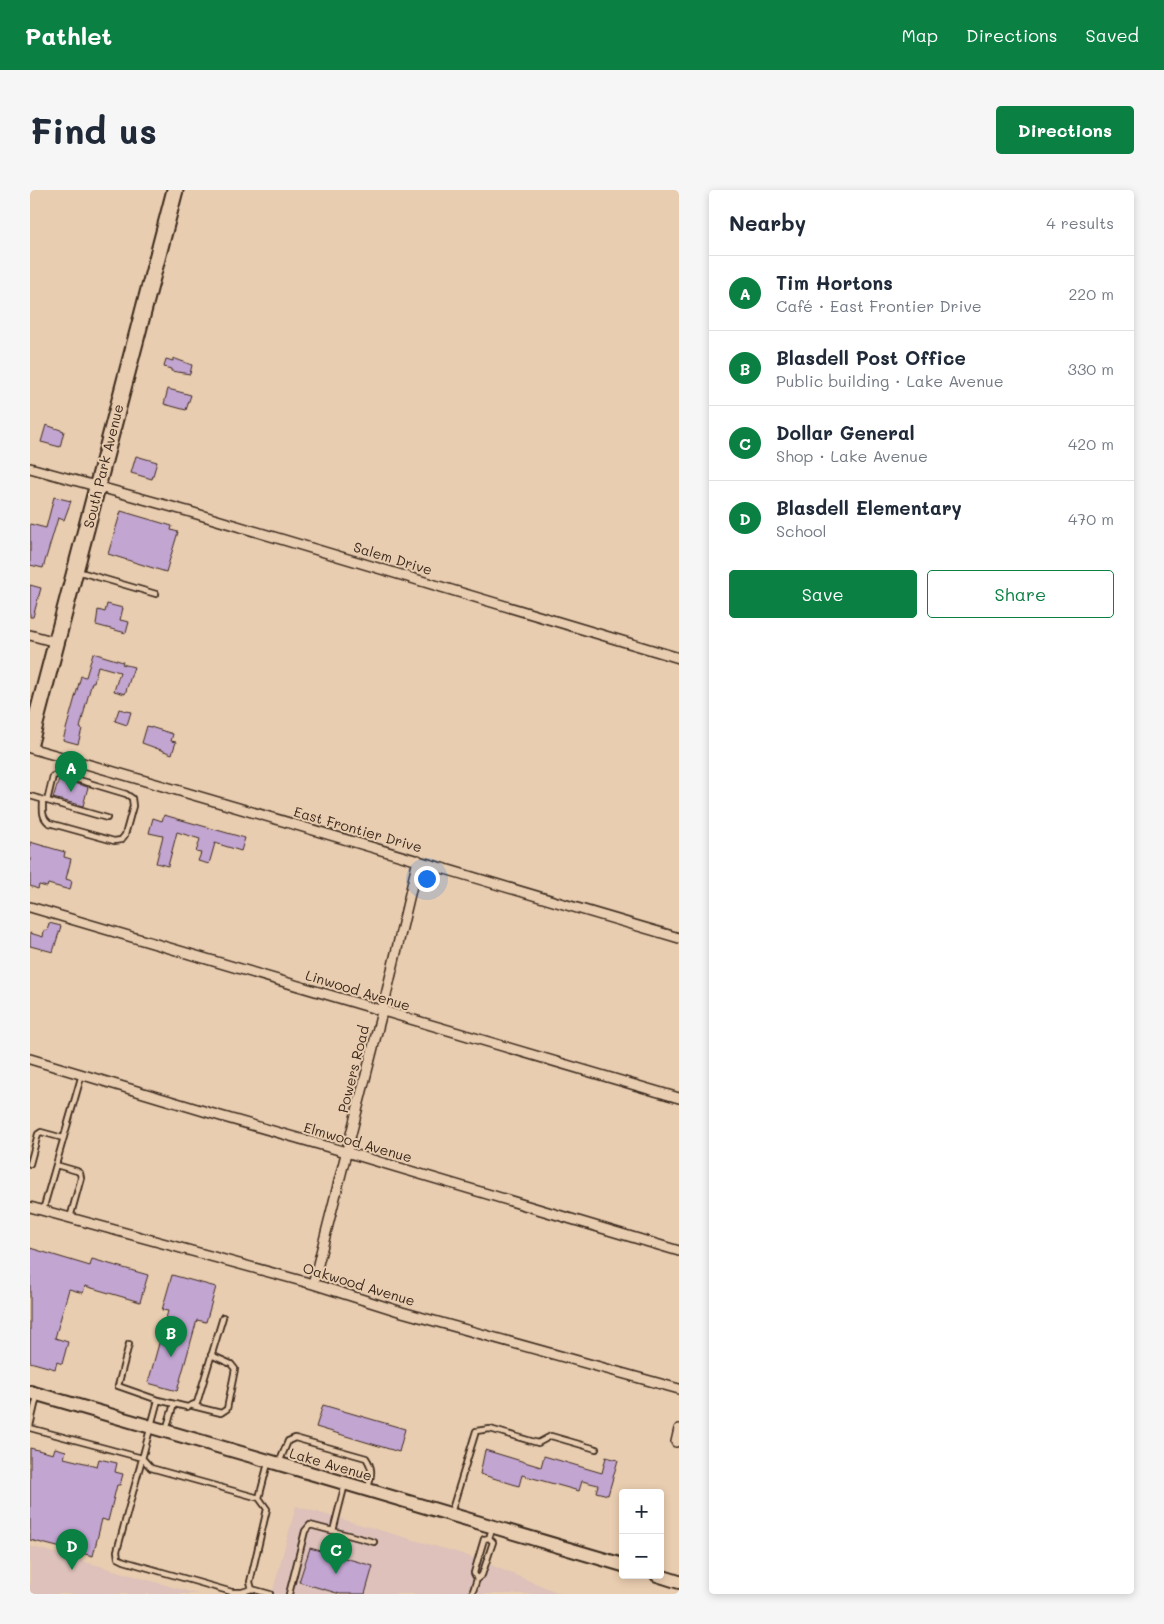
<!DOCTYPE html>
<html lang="en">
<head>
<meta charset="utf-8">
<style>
  :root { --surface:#fff; --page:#f6f6f7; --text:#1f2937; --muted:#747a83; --line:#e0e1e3; --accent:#0b8043 }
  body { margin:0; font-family:Mali,sans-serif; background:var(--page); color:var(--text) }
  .controls { position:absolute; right:15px; bottom:15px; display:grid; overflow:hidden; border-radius:5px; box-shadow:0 2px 8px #0003 }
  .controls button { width:45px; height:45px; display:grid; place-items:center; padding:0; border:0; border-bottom:1px solid var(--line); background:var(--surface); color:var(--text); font:25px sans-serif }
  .you { position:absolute; left:396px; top:688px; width:18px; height:18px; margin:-12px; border:4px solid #fff; border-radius:50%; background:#1a73e8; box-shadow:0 0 0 8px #1a73e833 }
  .badge { display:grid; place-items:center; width:32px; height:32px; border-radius:50%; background:var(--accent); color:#fff; font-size:16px; font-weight:700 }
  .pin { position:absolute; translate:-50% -41px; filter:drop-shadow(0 1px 2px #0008) }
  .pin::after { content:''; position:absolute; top:26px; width:18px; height:15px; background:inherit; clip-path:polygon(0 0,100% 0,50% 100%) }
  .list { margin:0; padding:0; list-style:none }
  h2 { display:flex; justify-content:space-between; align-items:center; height:65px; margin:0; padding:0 20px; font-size:21px }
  h2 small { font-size:16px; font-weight:400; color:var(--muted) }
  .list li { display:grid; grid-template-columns:32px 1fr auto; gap:15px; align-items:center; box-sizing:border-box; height:75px; padding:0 20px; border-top:1px solid var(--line) }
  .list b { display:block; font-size:19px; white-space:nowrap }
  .list p { margin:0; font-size:16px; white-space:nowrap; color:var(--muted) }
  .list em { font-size:16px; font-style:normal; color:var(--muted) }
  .actions { display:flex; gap:10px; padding:15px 20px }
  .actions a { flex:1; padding:11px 0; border:1px solid var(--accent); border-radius:5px; text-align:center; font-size:18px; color:var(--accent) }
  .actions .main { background:var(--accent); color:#fff }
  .map { position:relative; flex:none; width:649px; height:1404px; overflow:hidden; border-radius:5px }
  header { display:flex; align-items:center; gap:30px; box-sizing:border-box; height:70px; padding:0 25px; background:var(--accent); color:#fff }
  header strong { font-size:24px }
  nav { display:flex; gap:28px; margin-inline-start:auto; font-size:18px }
  .intro { display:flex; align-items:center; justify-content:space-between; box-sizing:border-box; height:120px; padding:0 30px }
  h1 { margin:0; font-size:35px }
  .button { padding:12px 22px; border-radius:5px; background:var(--accent); color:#fff; font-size:18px; font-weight:700 }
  main { display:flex; gap:30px; padding:0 30px }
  aside { flex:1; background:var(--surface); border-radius:5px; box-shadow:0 2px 8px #0003 }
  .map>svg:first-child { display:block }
  .built { fill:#ddc1ba }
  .building { fill:#c2a5d1; stroke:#3b2a1e }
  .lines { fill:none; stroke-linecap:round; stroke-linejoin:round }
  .lane-casing { stroke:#3b2a1e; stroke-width:8 }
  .street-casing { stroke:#3b2a1e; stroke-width:12 }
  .secondary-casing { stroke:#3b2a1e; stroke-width:16 }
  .primary-casing { stroke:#3b2a1e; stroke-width:19 }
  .lane { stroke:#e9cdb0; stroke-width:4.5 }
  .street { stroke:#e9cdb0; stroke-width:9 }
  .secondary { stroke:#e9cdb0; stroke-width:12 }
  .primary { stroke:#e9cdb0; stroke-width:15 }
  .labels { text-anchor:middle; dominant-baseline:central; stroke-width:4; stroke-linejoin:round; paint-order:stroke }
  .street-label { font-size:14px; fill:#3b2a1e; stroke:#e9cdb0 }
</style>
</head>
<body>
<header>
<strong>Pathlet</strong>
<nav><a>Map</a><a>Directions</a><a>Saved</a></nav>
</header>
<div class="intro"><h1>Find us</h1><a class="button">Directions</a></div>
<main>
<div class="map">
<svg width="649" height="1404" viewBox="0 0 649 1404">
  <rect width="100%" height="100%" fill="#e9cdb0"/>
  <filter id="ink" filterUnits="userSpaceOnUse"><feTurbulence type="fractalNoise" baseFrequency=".02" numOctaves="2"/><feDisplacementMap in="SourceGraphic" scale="10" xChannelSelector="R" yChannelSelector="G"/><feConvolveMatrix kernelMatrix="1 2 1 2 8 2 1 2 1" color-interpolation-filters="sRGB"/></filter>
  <g filter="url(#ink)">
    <path class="built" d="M266 1316 436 1365 532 1404H242Z
      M0 1356 167 1404H0Z"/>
    <path class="building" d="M143 168 162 175 160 184 141 181V179L134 177 136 169 143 171Z
      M138 199 161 205 156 220 134 214Z
      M16 235 34 241 30 257 11 252Z
      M106 266 127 272 122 289 101 283Z
      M24 307 41 311 34 330 28 328 13 378 0 375V334L16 338Z
      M91 321 142 336 141 340 148 342 136 382 78 364Z
      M0 395 11 398 3 427H0Z
      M77 414 93 418 90 430 99 432 96 443 66 435 68 420 75 422Z
      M63 463 93 472 92 474 104 477 95 504 84 501 90 482 68 476 64 492H62L56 514 50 538 52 539 48 554 33 550 51 486 56 487Z
      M89 519 101 522 97 535 85 531Z
      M117 536 143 544 141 551 146 552 142 564 112 553Z
      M29 589 58 597 53 616 23 608Z
      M134 625 215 648 211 661 185 653 179 674 168 671 171 663 166 662 170 649 147 642 138 676 126 673 133 646 119 643 123 628 132 631Z
      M0 652 35 662 34 667 41 669 36 689 42 691 40 700 18 694 17 697 9 695 8 699 0 696Z
      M19 733 31 736 23 762 0 756V743L13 747 14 740 17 741Z
      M0 1058 60 1076 62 1069 118 1085 110 1112 55 1096 53 1103 39 1099 25 1148 38 1152 32 1174 27 1172 25 1179 0 1172Z
      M142 1085 186 1097 176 1132 167 1130 147 1201 118 1193 138 1121 132 1120Z
      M293 1215 375 1239 369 1262 286 1237Z
      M0 1258 23 1264 25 1258 36 1261 34 1268 67 1276 69 1269 87 1273 85 1282 93 1284 90 1295H87L78 1331 72 1329 63 1366 0 1350Z
      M455 1260 511 1277 514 1266 572 1283 576 1267 588 1270 578 1305 566 1302 568 1295 552 1291 549 1301 492 1285 489 1296 450 1284Z
      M280 1358 343 1376 335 1404H310L269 1392Z"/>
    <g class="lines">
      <defs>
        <path id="lane" d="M47 381 126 404
          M0 606 77 628
          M13 610C13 619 11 627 19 633L84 651 91 650 95 645 103 616 102 608 96 604 29 584 23 586 17 611
          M0 974 8 944 11 942 33 948
          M26 975 47 981 50 983 51 988 40 1028
          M13 1020 52 884
          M99 1154 88 1196 128 1210 157 1217 167 1213 193 1127
          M128 1210 87 1361 88 1368 94 1371 202 1402H212L222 1399
          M163 1216 191 1223 197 1219 205 1179 201 1174 181 1165
          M0 1236 7 1206
          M0 1238 112 1268 121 1278 229 1308 237 1319 220 1392 222 1399 240 1404
          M136 1240 144 1214
          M249 1273 258 1251 265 1248 336 1268C344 1280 341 1285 338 1299
          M229 1308 238 1273
          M421 1323 446 1241 460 1239 508 1253 521 1246 566 1259
          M303 1341 344 1352
          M447 1389 452 1385 463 1352 459 1348 462 1339
          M259 1404 275 1341 280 1335 303 1341 315 1294
          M442 1404 447 1389 444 1383 454 1349 459 1348"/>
        <path id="street" d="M0 278 157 321 649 468
          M0 445 26 452
          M0 558C217 619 433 685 649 748
          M0 717 649 908
          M0 869 187 925 316 962 649 1061
          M0 1017 283 1094 372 1122 649 1199
          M283 1094 352 822 388 670
          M646 1252 649 1239"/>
        <path id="secondary" d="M0 1202 270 1280 593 1375
          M627 1385 649 1392"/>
        <path id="primary" d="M0 553 145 0"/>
      </defs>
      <use href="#lane" class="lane-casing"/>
      <use href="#street" class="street-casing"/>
      <use href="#secondary" class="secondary-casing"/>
      <use href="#primary" class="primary-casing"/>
      <use href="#lane" class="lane"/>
      <use href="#street" class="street"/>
      <use href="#secondary" class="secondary"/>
      <use href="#primary" class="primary"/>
    </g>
  </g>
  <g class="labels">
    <g class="street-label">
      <text transform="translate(73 276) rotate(-76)">South Park Avenue</text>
      <text transform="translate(363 368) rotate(17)">Salem Drive</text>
      <text transform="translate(328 639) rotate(16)">East Frontier Drive</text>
      <text transform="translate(328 800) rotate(17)">Linwood Avenue</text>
      <text transform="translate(323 879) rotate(-76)">Powers Road</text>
      <text transform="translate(328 952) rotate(16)">Elmwood Avenue</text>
      <text transform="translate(329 1094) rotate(17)">Oakwood Avenue</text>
      <text transform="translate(301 1274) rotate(16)">Lake Avenue</text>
    </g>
  </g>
</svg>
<div class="controls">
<button>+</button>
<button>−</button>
</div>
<div class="you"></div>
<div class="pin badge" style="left:41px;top:602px">A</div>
<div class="pin badge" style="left:141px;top:1167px">B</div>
<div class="pin badge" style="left:306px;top:1384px">C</div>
<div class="pin badge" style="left:42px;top:1380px">D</div>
</div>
<aside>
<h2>Nearby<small>4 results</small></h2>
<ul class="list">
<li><span class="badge">A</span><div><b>Tim Hortons</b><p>Café · East Frontier Drive</p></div><em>220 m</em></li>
<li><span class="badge">B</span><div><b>Blasdell Post Office</b><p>Public building · Lake Avenue</p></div><em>330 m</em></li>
<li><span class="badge">C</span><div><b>Dollar General</b><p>Shop · Lake Avenue</p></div><em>420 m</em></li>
<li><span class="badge">D</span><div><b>Blasdell Elementary</b><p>School</p></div><em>470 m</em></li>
</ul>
<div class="actions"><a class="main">Save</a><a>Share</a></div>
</aside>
</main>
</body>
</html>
